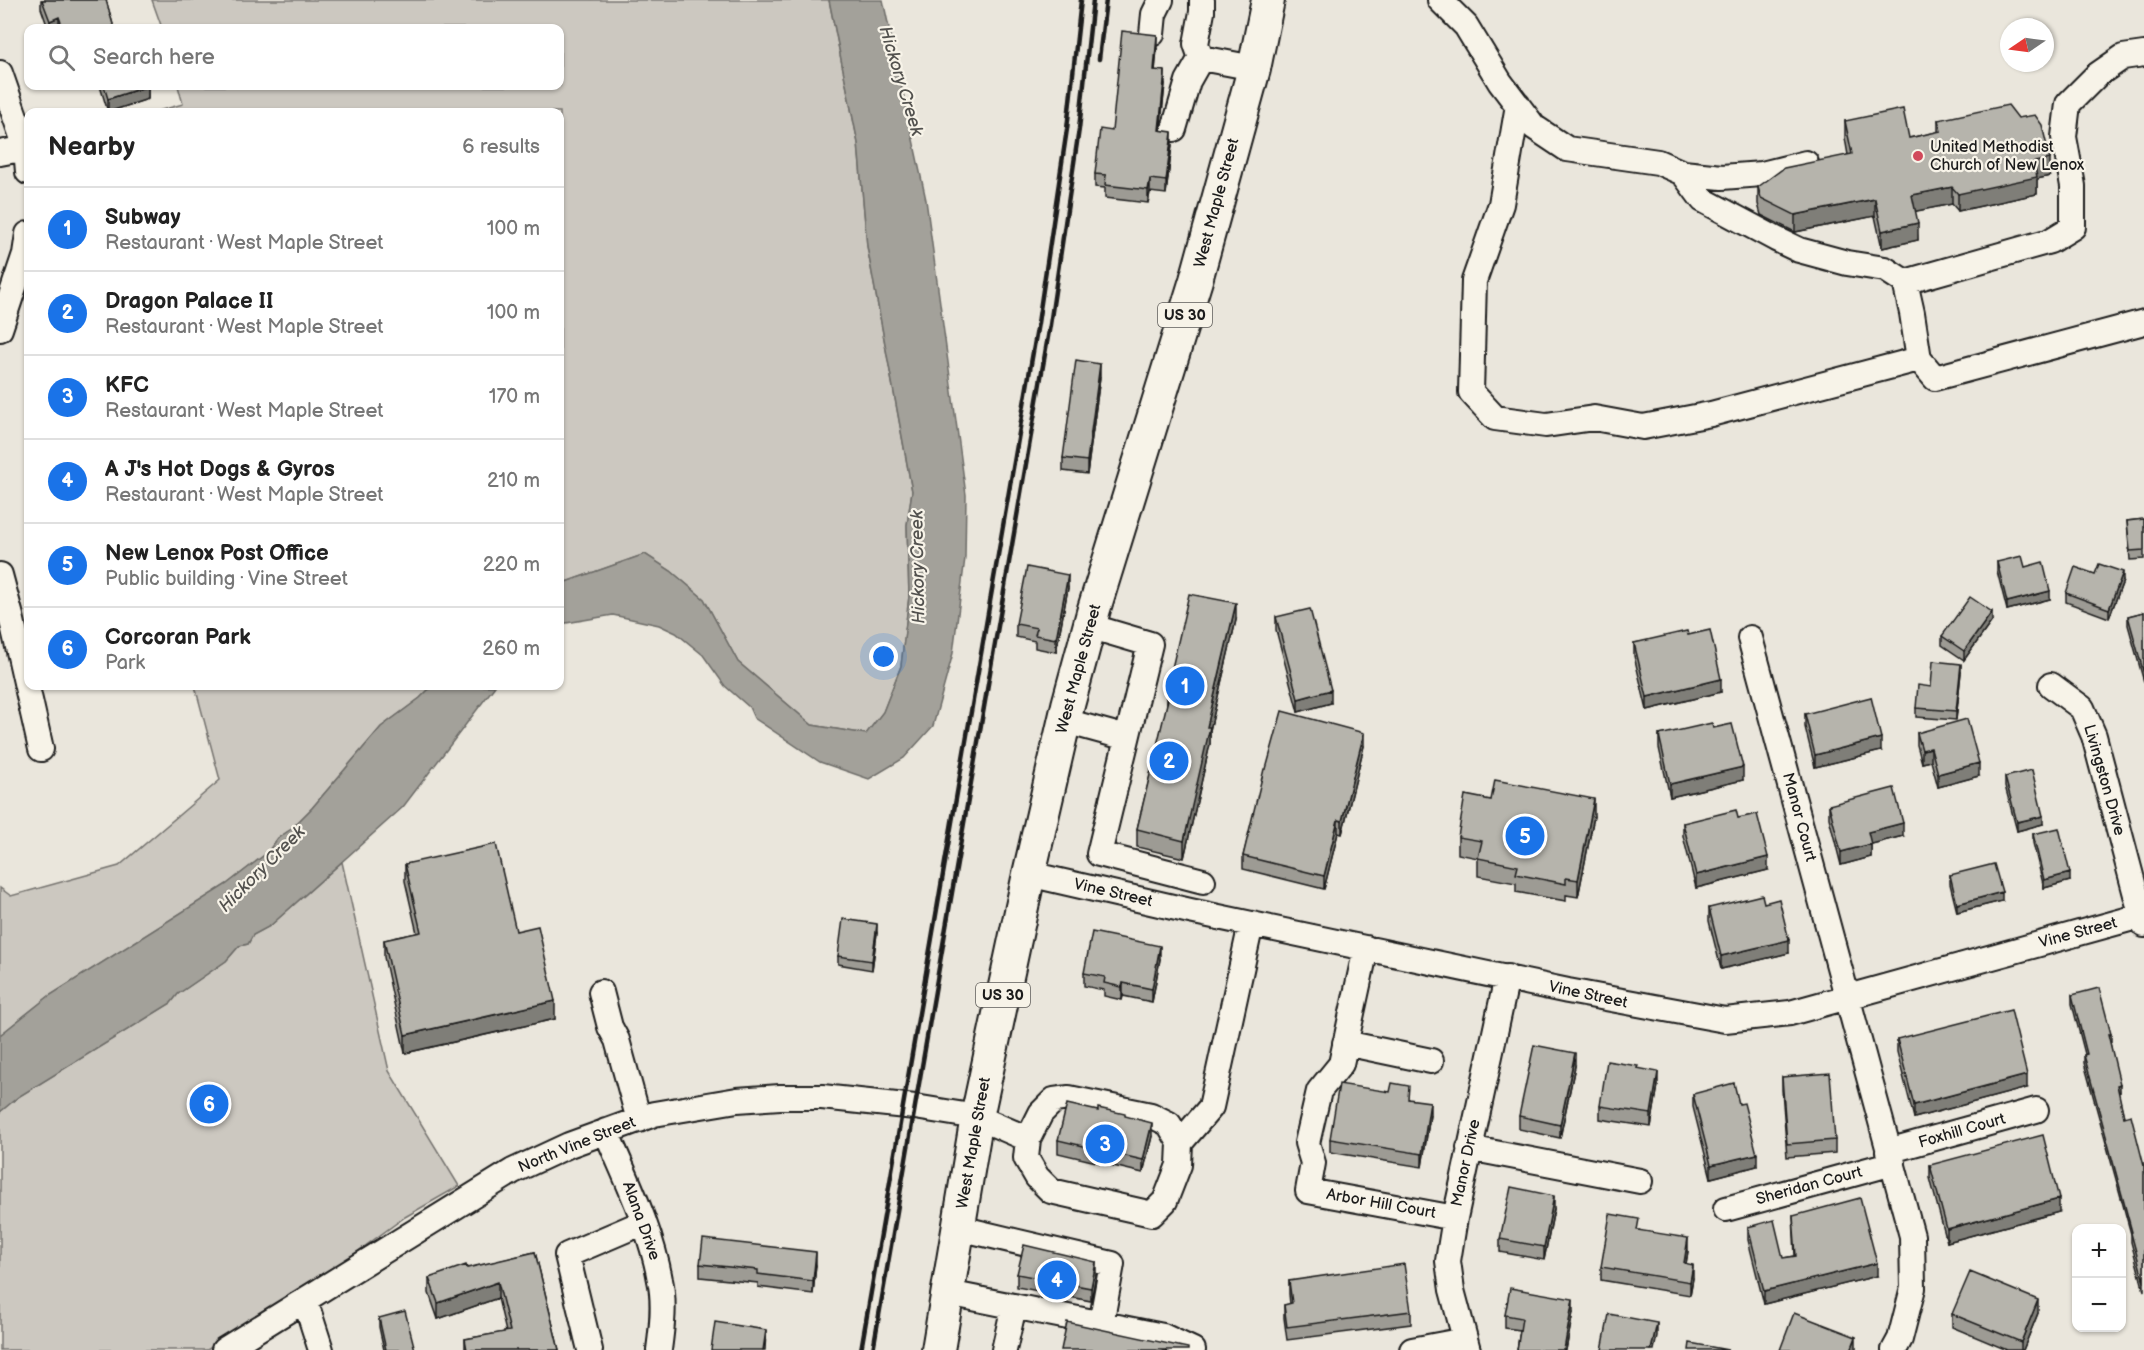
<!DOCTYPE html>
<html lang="en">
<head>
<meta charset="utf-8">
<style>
  :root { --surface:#fff; --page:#f6f6f6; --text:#222; --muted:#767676; --line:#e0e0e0; --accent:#1a73e8 }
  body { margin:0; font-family:"Balsamiq Sans",sans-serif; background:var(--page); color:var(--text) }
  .controls { position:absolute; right:18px; bottom:18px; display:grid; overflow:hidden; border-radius:12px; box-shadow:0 2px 4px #0004 }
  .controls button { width:54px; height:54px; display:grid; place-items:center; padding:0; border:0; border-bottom:2px solid var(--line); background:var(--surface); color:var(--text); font:30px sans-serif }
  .compass { position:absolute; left:2000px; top:18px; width:54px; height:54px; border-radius:50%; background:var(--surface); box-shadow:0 2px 4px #0004; rotate:257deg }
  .you { position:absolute; left:884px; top:657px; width:21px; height:21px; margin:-15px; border:4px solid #fff; border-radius:50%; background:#1a73e8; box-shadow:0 0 0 9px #1a73e833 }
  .badge { display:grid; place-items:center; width:39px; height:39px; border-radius:50%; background:var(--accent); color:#fff; font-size:20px; font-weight:700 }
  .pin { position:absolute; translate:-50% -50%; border:3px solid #fff; box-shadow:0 2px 6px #0006 }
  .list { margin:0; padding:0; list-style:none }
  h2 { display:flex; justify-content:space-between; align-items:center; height:78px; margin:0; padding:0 24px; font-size:26px }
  h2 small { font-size:20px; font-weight:400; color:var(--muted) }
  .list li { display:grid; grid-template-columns:39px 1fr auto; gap:18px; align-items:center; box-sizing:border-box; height:84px; padding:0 24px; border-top:2px solid var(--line) }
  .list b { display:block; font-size:22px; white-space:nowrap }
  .list p { margin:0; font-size:20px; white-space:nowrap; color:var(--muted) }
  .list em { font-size:20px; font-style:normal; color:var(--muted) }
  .icon { flex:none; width:33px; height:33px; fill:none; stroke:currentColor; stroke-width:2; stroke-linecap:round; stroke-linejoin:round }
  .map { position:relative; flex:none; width:2144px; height:1350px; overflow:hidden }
  .search { position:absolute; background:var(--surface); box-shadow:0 2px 4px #0004; left:24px; top:24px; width:540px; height:66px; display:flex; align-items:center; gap:15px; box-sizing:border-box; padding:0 21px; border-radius:12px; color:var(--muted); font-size:22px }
  .panel { position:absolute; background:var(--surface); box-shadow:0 2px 4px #0004; left:24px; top:108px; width:540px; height:582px; border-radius:12px }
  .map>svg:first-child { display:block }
  .green { fill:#ccc8c0; stroke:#74726e; stroke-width:1.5 }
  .water { fill:#a3a19a; stroke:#6d6c68; stroke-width:1.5 }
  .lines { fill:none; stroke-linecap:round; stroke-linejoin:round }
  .minor-casing { stroke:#1c1c1c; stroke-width:28 }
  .major-casing { stroke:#1c1c1c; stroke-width:36 }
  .minor { stroke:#f7f3e8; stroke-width:24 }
  .major { stroke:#f7f3e8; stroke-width:32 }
  .rail { stroke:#1c1c1c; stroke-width:4.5 }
  .wall { fill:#9d9b94; stroke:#1c1c1c; stroke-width:1.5 }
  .shaded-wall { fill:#7f7e78; stroke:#1c1c1c; stroke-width:1.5 }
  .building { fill:#b6b4ac; stroke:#1c1c1c; stroke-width:1.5 }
  .poi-dot { fill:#d1495b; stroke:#f7f3e8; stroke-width:2 }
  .labels { text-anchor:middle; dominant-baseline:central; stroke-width:4.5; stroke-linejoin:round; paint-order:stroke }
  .shield { fill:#f7f3e8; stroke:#5e5c59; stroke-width:1.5 }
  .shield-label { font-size:15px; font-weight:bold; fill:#1c1c1c }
  .poi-label { font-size:16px; fill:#1c1c1c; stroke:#f7f3e8; text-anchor:start }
  .street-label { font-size:16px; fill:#1c1c1c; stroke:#f7f3e8 }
  .water-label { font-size:18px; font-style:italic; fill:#52514e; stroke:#f7f3e8 }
</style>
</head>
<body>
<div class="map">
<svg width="2144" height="1350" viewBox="0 0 2144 1350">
  <rect width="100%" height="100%" fill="#eae6dc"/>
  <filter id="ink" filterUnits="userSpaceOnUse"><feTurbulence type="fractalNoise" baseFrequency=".0167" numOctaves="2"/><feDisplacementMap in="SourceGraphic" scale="12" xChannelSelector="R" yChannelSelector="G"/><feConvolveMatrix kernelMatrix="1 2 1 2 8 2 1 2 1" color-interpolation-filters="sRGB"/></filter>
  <g filter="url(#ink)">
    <path class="green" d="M152 0H829L858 143 867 246 912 491 907 525 909 596 901 666 883 712 866 734 812 725 738 662 704 599 671 571 645 554 560 584V112H154L183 104 178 86H560V28H162Z
      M195 686H436L428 690 420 698 381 727 312 808 290 830 278 838 267 853 227 884 49 996 0 1035V888L11 896 119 866 220 780Z
      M342 862 389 1071 459 1186 405 1217 327 1274 207 1350H0V1112L18 1097 171 1003 178 994 226 961 239 946 248 944 253 935 270 926Z"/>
    <path class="water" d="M829 0H883L926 200 966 495 965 558 953 653 933 726 904 758 869 779 820 762 754 718 749 707 725 686 703 655 676 633 659 625 613 615 560 624V584L645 554 671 571 704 599 738 662 812 725 866 734 883 712 901 666 909 596 907 525 912 491 867 246 858 143Z
      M436 686H495L403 807 270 926 253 935 248 944 239 946 226 961 178 994 171 1003 18 1097 0 1112V1035L49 996 227 884 267 853 278 838 290 830 312 808 381 727 420 698 428 690Z"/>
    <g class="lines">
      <defs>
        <path id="minor" d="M1202 0V12L1196 44 1201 58 1254 68
          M1440 0 1466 26 1500 82 1534 127 1567 149 1658 162 1683 173 1722 177 1762 174 1806 163
          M1152 34 1154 14 1161 0
          M0 73 26 148 28 172
          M1518 105 1501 204 1474 281 1471 392 1495 418 1546 425 1594 418 1643 427 1711 414 1919 359
          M1174 129 1188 81 1201 58
          M0 153 26 148
          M1683 173 1703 200 1776 239 1799 250 1847 263 1885 269 1905 282 1912 313 1919 359 1935 378 2144 322
          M1905 282 2050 241 2073 227V186L2064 137 2068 104 2097 75 2123 57 2144 54
          M0 329 25 254 28 234
          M0 575 11 616 41 749
          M1089 626 1150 644 1099 854 1203 881
          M1750 638 1912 1236 1913 1288 1900 1339 1894 1350
          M2051 685 2082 708 2094 736 2144 925
          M1065 721 1127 738
          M1029 874 1190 911 1568 991 1725 1020 1790 1013 2144 915
          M1366 948 1341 1064 1319 1091 1307 1143 1313 1163 1308 1191 1455 1218
          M601 992 610 1027 617 1040 639 1120
          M1345 1043 1431 1061
          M1069 1098 1151 1115 1169 1124 1180 1143 1179 1165 1165 1201 1152 1214 1051 1191 1037 1177 1026 1158 1028 1139 1041 1113 1054 1100Z
          M606 1131C626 1179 651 1228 660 1280 665 1302 662 1328 659 1350
          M1180 1143 1211 1107 1251 924
          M1469 1148 1640 1181
          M1888 1151 2036 1110
          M1726 1209 1893 1163
          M959 1228 1112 1264 1101 1324
          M948 1293 1163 1336 1193 1350
          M305 1300 321 1350
          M224 1350 513 1171 569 1145 654 1114 737 1100 780 1097H822L915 1107 977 1117 1028 1139
          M590 1350 567 1255 644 1222
          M1004 1350 1014 1306
          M1412 1350 1465 1340
          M1468 1350 1452 1290 1448 1261 1455 1218 1507 977"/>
        <path id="major" d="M938 1350 977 1117 1029 874 1068 705 1094 609 1196 280 1254 69 1268 0"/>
      </defs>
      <use href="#minor" class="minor-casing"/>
      <use href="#major" class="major-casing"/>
      <use href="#minor" class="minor"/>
      <use href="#major" class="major"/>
      <path class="rail" d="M1099 59 1106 0
        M861 1350 1038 323 1067 129 1081 0
        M873 1350 1050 325 1079 129 1093 0"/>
    </g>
    <path class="wall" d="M41 0H106L114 28H48L41 8Z
      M1157 48 1155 70 1165 84 1160 130 1172 145 1166 194 1150 192 1148 203 1105 198V188L1095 187V174L1112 131Z
      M100 86H148V99L108 112Z
      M1938 120 2050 176 2037 179V194L1958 211 1952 204 1915 211 1918 240 1882 248 1875 216 1795 232 1761 215 1758 204V187L1848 155 1845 138V121L1909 138 1938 132Z
      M1100 377 1087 474 1063 471V458Z
      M2144 519V559L2130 560 2127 521Z
      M1997 562 2025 567 2050 599 2007 610 1997 571Z
      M2095 574 2123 581 2109 618 2066 602V593Z
      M1068 588 1056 652 1035 648V641L1016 637V624Z
      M2144 612V682L2128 625V616Z
      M1276 617 1331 703 1298 712 1276 630Z
      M1236 620 1210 730V744L1184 858 1137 847V829L1167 706V690Z
      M1992 621 1964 660 1942 645V636Z
      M1688 635 1721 692 1647 710 1634 656V643Z
      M1961 672 1956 720 1916 717V708L1931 687Z
      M1805 714 1881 751 1815 767 1805 727Z
      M1713 728 1743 780 1670 797 1659 748V735Z
      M1917 733 1979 776 1938 787 1931 761 1922 763 1917 745Z
      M1364 746 1342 834 1338 833 1324 889 1243 869V856L1266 769Z
      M2005 777 2043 824 2017 831 2005 786Z
      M1491 800 1594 816 1578 897 1566 895V901L1516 892V883L1478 876V858L1458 854V837Z
      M1829 805 1903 836 1871 844V857L1841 865 1829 818Z
      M1683 823 1768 870 1696 888 1683 836Z
      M2033 834 2070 881 2044 888 2033 843Z
      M405 864 516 931 555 1019 405 1053 384 957V940L417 933 405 881Z
      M1950 875 2002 901 1957 912 1950 884Z
      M1764 903 1789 953 1721 969 1709 921V908Z
      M877 933 872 970 838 964V956Z
      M1160 959 1152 1002 1123 996 1122 1000 1104 996V990L1084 986V973Z
      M2072 995 2111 1042 2110 1043 2120 1092 2118 1093 2124 1117 2144 1166V1291L2131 1242V1234L2084 1063V1055L2085 1054 2072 1004Z
      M1897 1039 2027 1088 1914 1118 1897 1052Z
      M1575 1066 1560 1138 1519 1129V1116Z
      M1638 1068 1658 1085 1651 1127 1600 1119V1106Z
      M1782 1077 1835 1140V1153L1787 1157 1782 1090Z
      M1693 1094 1739 1104 1757 1166 1711 1178 1693 1107Z
      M1409 1099 1430 1115 1422 1167 1330 1152V1139Z
      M1098 1111 1125 1116 1152 1136 1143 1173 1058 1153V1140Z
      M1930 1165 2059 1212 1947 1242 1930 1178Z
      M1554 1209 1544 1260 1500 1252V1239Z
      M1793 1216 1877 1276 1764 1304 1748 1240V1227L1783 1258 1795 1256Z
      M1639 1230 1688 1251 1686 1264 1693 1278 1690 1295 1601 1280V1267Z
      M535 1252 559 1350H465V1339L506 1332 498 1298 438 1319 429 1293V1278Z
      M700 1264 816 1265 813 1294 758 1287V1283L700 1277Z
      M1017 1274 1096 1275 1091 1301 1017 1287Z
      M1289 1281 1411 1311V1324L1287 1340 1284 1318V1305L1290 1304 1289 1294Z
      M1573 1312 1566 1350H1517L1520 1330 1505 1328V1315Z
      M2038 1313 2023 1350H2007L1952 1327V1314Z
      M379 1318 415 1350H384L379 1327Z"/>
    <path class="shaded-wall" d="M59 17V28H50V21Z
      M1157 35V48L1154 83V70Z
      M1165 71V84L1159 143V130Z
      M148 86V99L108 112V99Z
      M1172 132V145L1166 194V181Z
      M2050 159V176L2037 179V194L1958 211V194L2034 162Z
      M1150 179V192L1148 203V190Z
      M1952 187V204L1912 212V195Z
      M1875 199V216L1795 232V215Z
      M1918 223V240L1882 248V231Z
      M1100 364V377L1087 474V461Z
      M2123 572V581L2109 618V609Z
      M1068 575V588L1056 652V639Z
      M2050 591V599L2007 610V602Z
      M1236 603V620L1210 730V744L1184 858V841L1207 727Z
      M1992 612V621L1964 660V651Z
      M1961 664V672L1956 720V711Z
      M1721 679V692L1647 710V697Z
      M1331 690V703L1298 712V699Z
      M1364 733V746L1342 834V821Z
      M1881 738V751L1815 767V755Z
      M1931 748V761L1922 763V750Z
      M1979 763V776L1938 787V774Z
      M1743 767V780L1670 797V784Z
      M1594 799V816L1578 897V880Z
      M2043 816V824L2017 831V822Z
      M1338 820V833L1324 889V876Z
      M1903 823V836L1868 845V832Z
      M1871 844V857L1841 865V852Z
      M1768 857V870L1696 888V875Z
      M2070 873V881L2044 888V880Z
      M2002 892V901L1957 912V904Z
      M877 924V933L872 970V961Z
      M1789 940V953L1721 969V956Z
      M1160 946V959L1152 1002V989Z
      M1123 983V996L1122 1000V987Z
      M555 1001V1019L405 1053V1035Z
      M2108 1034H2111V1042L2108 1043Z
      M1575 1053V1066L1560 1138V1125Z
      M1658 1072V1085L1651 1127V1114Z
      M2027 1075V1088L1914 1118V1105Z
      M2120 1084V1092L2117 1093V1085Z
      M1430 1102V1115L1422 1167V1154Z
      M1152 1123V1136L1143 1173V1160Z
      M1757 1154V1166L1711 1178V1165Z
      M1554 1196V1209L1544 1260V1247Z
      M2059 1199V1212L1947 1242V1229Z
      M1688 1238V1251L1684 1276V1263Z
      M816 1252V1265L813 1294V1281Z
      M1096 1262V1275L1091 1301V1288Z
      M1877 1263V1276L1764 1304V1291Z
      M1693 1265V1278L1690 1295V1282Z
      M498 1282V1298L438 1319V1303Z
      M1573 1299V1312L1566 1350H1564Z
      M2038 1300V1313L2023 1350H2021V1342Z
      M1657 1323V1336L1654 1350H1651Z
      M766 1330 765 1350H763Z
      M1856 1337V1350H1851Z"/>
    <path class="building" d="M42 0H106L114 28H63L59 17 50 21Z
      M1122 31 1157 35 1154 70 1165 71 1159 130 1172 132 1166 181 1150 179 1148 190 1105 185 1106 175 1095 174 1100 129 1112 131Z
      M104 86H148L108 99Z
      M2008 105 2018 118 2035 115 2042 125 2050 159 2034 162 2037 177 1958 194 1952 187 1912 195 1918 223 1882 231 1875 199 1795 215 1761 198 1758 187 1784 168 1852 154 1845 121 1903 109 1909 138 1941 131 1938 120Z
      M1076 360 1100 364 1087 461 1063 458Z
      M2144 519V550L2130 551 2127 521Z
      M2022 556 2025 567 2043 562 2050 591 2007 602 1997 562Z
      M2099 564 2123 572 2109 609 2066 593 2075 567 2095 574Z
      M1027 567 1068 575 1056 639 1035 635 1037 628 1016 624Z
      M1189 594 1236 603 1207 727H1210L1184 841 1137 829 1170 691 1167 690Z
      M1970 597 1992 612 1964 651 1942 636Z
      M1310 609 1331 690 1298 699 1276 617Z
      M2144 612V674L2128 616Z
      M1710 630 1721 679 1647 697 1634 643 1687 631 1688 635Z
      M1933 661 1961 664 1956 711 1916 708 1918 685 1931 687Z
      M1871 697 1881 738 1815 755 1805 714Z
      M1282 711 1364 733 1342 821 1338 820 1324 876 1243 856 1264 769H1266Z
      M1967 719 1979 763 1938 774 1931 748 1922 750 1917 733Z
      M1712 723 1713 728 1732 724 1743 767 1670 784 1659 735Z
      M2032 770 2043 816 2017 822 2005 777Z
      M1495 780 1594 799 1578 880 1566 878V884L1516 874 1518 866 1478 858 1482 841 1458 837 1465 795 1491 800Z
      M1894 788 1903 823 1868 832 1871 844 1841 852 1829 805Z
      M1736 810 1738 818 1757 814 1768 857 1696 875 1683 823Z
      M2059 828 2070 873 2044 880 2033 834Z
      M496 844 516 931 538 926 555 1001 405 1035 384 940 421 932 405 864Z
      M1994 864 2002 892 1957 904 1950 875Z
      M1762 895 1764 903 1779 899 1789 940 1721 956 1709 908Z
      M843 919 877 924 872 961 838 956Z
      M1092 932 1160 946 1152 989 1123 983 1122 987 1104 983 1105 977 1084 973Z
      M2099 988 2111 1034H2108L2120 1084 2117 1085 2124 1117 2131 1115 2144 1166V1282L2131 1233 2132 1232 2084 1055 2087 1054 2072 995Z
      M2011 1010 2027 1075 1914 1105 1897 1039Z
      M1534 1045 1575 1053 1560 1125 1519 1116Z
      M1607 1061 1638 1066 1637 1068 1658 1072 1651 1114 1600 1106Z
      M1830 1073 1835 1140 1787 1144 1782 1077Z
      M1392 1083 1409 1086 1408 1099 1430 1102 1422 1154 1330 1139 1339 1084 1390 1092Z
      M1734 1083 1739 1104 1744 1103 1757 1154 1711 1165 1693 1094Z
      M1067 1104 1098 1111V1108L1125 1114V1116L1152 1123 1143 1160 1058 1140Z
      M2043 1135 2059 1199 1947 1229 1930 1165Z
      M1511 1187 1554 1196 1544 1247 1500 1239Z
      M1860 1198 1877 1263 1764 1291 1748 1227 1774 1220 1783 1258 1796 1256 1793 1216Z
      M1610 1214 1639 1219 1637 1230 1688 1238 1684 1263 1693 1265 1690 1282 1601 1267Z
      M703 1239 816 1252 813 1281 758 1274V1270L700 1264Z
      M1024 1245 1096 1262 1091 1288 1017 1274Z
      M535 1252 559 1350H467L465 1339 510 1331 498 1282 438 1303 429 1278 466 1265 467 1268Z
      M1404 1264 1411 1311 1287 1327 1284 1305 1292 1303 1289 1281Z
      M1970 1272 2038 1300 2021 1342 1952 1314Z
      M1510 1288 1573 1299 1564 1350H1517L1522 1318 1505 1315Z
      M405 1311 415 1350H386L379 1318Z
      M1794 1313 1856 1337 1851 1350H1780Z
      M1609 1314 1657 1323 1651 1350H1602Z
      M715 1322 766 1330 763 1350H711Z
      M1067 1322 1188 1348V1350H1061Z
      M1690 1343 1728 1350H1689Z"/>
  </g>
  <circle class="poi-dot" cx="1918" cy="156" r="6"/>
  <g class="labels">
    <g class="shield">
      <rect x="1158" y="303" width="54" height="24" rx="4.5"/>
      <rect x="976" y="983" width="54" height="24" rx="4.5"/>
    </g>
    <g class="shield-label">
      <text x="1185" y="315">US 30</text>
      <text x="1003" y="995">US 30</text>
    </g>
    <g class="poi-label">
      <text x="1930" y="147">United Methodist<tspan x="1930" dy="18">Church of New Lenox</tspan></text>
    </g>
    <g class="street-label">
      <text transform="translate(1217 203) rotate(-75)">West Maple Street</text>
      <text transform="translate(1079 669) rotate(-75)">West Maple Street</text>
      <text transform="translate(2104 780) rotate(74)">Livingston Drive</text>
      <text transform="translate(1799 817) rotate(75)">Manor Court</text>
      <text transform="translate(1113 893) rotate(13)">Vine Street</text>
      <text transform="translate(2078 933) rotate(-15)">Vine Street</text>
      <text transform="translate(1588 995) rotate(12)">Vine Street</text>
      <text transform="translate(1962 1131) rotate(-16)">Foxhill Court</text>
      <text transform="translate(974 1143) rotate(-80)">West Maple Street</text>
      <text transform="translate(577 1145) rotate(-22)">North Vine Street</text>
      <text transform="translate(1466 1163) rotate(-78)">Manor Drive</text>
      <text transform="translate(1809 1186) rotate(-15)">Sheridan Court</text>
      <text transform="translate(1381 1204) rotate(10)">Arbor Hill Court</text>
      <text transform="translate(641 1221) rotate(70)">Alana Drive</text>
    </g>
    <g class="water-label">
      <text transform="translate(901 81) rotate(73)">Hickory Creek</text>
      <text transform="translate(918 567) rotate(-91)">Hickory Creek</text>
      <text transform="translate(262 869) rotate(-45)">Hickory Creek</text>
    </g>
  </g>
</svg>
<div class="controls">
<button>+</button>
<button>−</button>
</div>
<svg class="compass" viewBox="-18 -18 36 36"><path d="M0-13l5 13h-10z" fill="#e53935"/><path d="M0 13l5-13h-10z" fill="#767676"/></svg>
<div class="you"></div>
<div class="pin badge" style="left:1185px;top:686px">1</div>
<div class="pin badge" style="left:1169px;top:761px">2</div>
<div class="pin badge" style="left:1105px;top:1144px">3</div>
<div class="pin badge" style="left:1057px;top:1280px">4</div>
<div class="pin badge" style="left:1525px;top:836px">5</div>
<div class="pin badge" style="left:209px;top:1104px">6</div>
<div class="search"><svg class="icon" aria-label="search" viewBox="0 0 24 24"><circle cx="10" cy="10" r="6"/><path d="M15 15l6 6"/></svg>Search here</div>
<section class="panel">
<h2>Nearby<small>6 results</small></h2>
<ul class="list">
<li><span class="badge">1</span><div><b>Subway</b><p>Restaurant · West Maple Street</p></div><em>100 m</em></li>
<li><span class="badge">2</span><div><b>Dragon Palace II</b><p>Restaurant · West Maple Street</p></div><em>100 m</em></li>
<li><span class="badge">3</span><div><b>KFC</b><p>Restaurant · West Maple Street</p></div><em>170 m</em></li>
<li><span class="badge">4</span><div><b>A J's Hot Dogs &amp; Gyros</b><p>Restaurant · West Maple Street</p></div><em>210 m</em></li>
<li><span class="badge">5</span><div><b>New Lenox Post Office</b><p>Public building · Vine Street</p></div><em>220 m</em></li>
<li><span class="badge">6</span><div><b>Corcoran Park</b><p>Park</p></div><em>260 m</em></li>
</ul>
</section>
</div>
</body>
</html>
